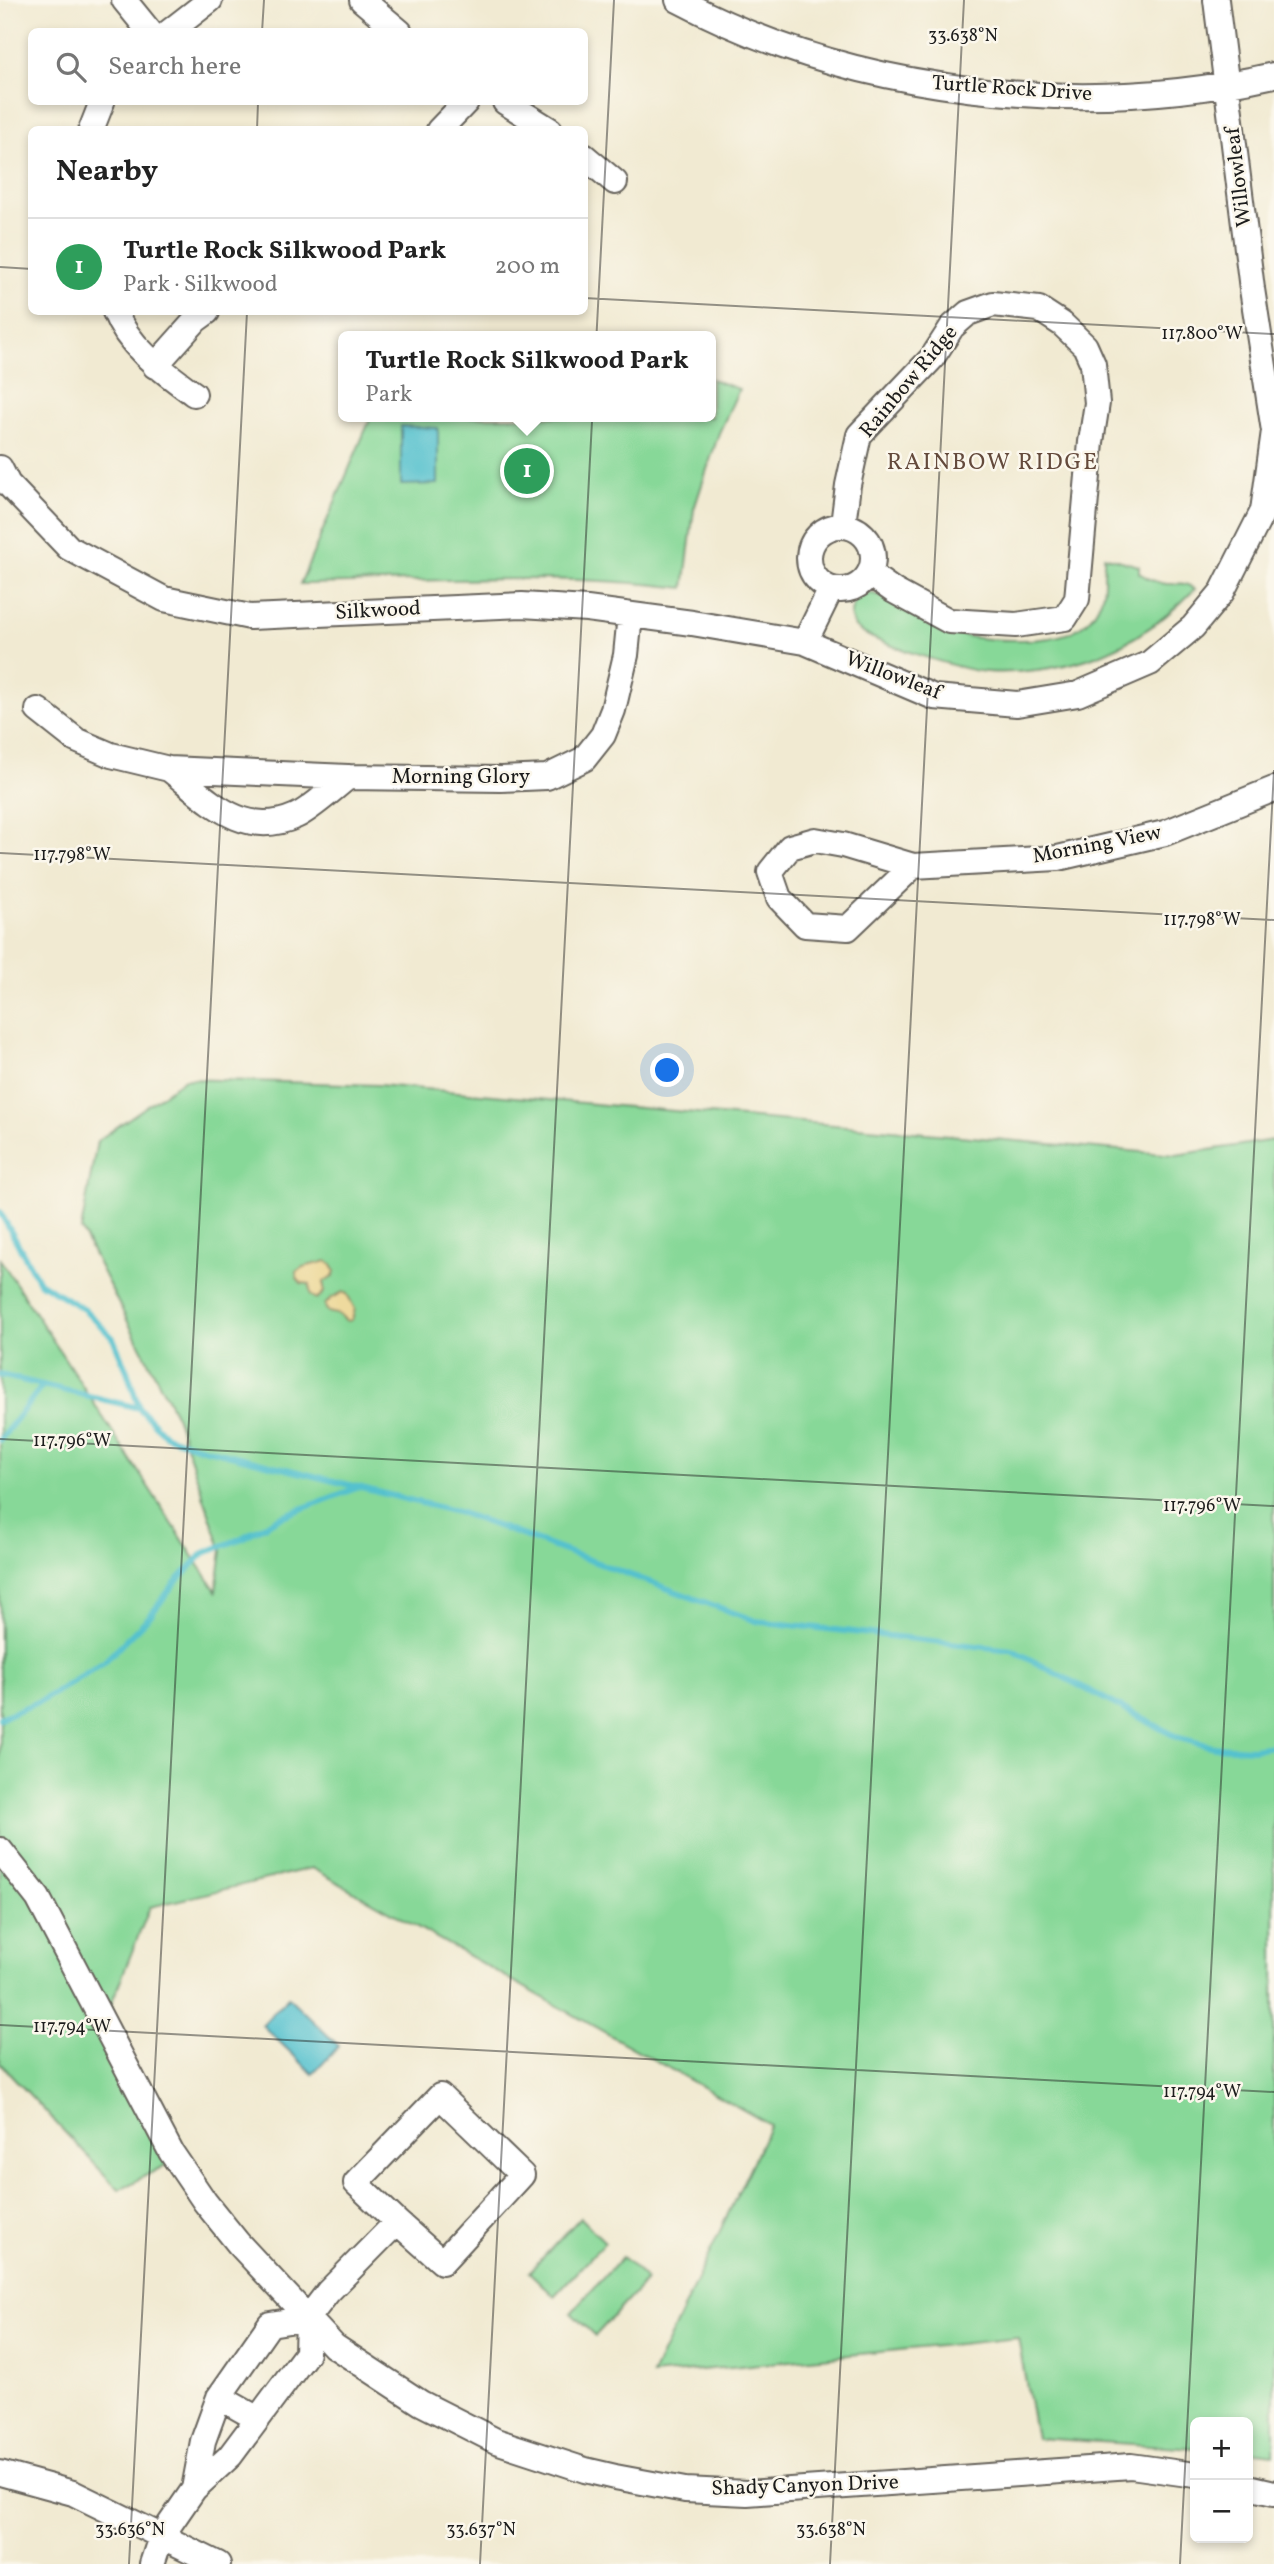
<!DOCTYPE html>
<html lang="en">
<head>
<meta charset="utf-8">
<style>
  :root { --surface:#fff; --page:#f2f2f2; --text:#222; --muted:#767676; --line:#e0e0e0; --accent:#0b8043 }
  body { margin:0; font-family:Vollkorn,serif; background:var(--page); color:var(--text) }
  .controls { position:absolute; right:21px; bottom:21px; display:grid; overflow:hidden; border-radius:10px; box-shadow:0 4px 10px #0003 }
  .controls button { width:63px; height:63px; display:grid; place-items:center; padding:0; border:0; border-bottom:2px solid var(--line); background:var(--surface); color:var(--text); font:35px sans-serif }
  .you { position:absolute; left:668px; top:1071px; width:24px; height:24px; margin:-18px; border:5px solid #fff; border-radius:50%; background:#1a73e8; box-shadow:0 0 0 10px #1a73e833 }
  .badge { display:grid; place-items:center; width:46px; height:46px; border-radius:50%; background:var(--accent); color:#fff; font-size:23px; font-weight:700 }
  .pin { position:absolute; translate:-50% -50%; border:4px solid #fff; box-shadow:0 2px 7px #0006 }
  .popup { position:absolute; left:338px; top:331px; width:378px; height:91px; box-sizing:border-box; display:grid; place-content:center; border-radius:10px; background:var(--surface); filter:drop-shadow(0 2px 5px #0005); font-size:23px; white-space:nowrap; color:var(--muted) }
  .popup b { font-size:26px; color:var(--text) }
  .popup::after { content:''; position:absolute; left:50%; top:100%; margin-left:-14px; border:14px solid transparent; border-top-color:var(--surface) }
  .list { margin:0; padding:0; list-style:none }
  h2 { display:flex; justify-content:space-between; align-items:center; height:91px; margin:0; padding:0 28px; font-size:30px }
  h2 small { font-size:23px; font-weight:400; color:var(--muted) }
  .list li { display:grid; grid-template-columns:46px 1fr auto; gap:21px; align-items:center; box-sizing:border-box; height:98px; padding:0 28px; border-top:2px solid var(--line) }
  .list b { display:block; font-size:26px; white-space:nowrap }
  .list p { margin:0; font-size:23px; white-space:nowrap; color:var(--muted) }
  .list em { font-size:23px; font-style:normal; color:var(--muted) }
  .icon { flex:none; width:38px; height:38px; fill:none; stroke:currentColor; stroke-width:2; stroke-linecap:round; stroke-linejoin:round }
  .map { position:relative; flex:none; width:1274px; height:2564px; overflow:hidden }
  .search { position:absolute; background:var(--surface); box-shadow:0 4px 10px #0003; left:28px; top:28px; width:560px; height:77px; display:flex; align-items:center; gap:18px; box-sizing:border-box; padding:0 24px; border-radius:10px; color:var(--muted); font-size:26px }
  .panel { position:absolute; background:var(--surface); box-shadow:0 4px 10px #0003; left:28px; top:126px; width:560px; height:189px; border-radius:10px }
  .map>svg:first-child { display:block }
  .green { fill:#87d898; stroke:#527a5a; stroke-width:2 }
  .sand { fill:#eeda9e; stroke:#857b5d; stroke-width:2 }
  .water { fill:#55c1ce; stroke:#386e75; stroke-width:2 }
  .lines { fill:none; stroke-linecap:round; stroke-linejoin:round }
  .stream { stroke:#55c1ce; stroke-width:6 }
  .minor-casing { stroke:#67645c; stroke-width:28 }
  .minor { stroke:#fff; stroke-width:24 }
  .ticks { fill:none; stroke:#1c1c1c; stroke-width:2; stroke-opacity:0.45 }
  .labels { text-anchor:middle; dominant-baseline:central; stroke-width:5; stroke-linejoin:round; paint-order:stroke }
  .street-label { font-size:21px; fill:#1c1c1c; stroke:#fbf7ec }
  .neighbourhood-label { font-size:23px; letter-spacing:2px; fill:#644a3c; stroke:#fbf7ec }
  .ticks-label { font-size:18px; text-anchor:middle; fill:#1c1c1c; stroke:#fbf7ec; stroke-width:5; stroke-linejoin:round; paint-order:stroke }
</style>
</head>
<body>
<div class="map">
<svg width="1274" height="2564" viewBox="0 0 1274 2564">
  <rect width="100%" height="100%" fill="#fbf7ec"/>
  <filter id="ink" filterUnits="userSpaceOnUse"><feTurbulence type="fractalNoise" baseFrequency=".0143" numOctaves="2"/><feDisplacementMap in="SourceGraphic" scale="14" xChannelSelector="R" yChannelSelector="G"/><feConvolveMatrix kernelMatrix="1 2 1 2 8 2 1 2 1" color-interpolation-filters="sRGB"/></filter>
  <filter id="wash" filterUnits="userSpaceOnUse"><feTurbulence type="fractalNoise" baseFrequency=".00686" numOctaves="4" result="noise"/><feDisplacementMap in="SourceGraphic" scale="28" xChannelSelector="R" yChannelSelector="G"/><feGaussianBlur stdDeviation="1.57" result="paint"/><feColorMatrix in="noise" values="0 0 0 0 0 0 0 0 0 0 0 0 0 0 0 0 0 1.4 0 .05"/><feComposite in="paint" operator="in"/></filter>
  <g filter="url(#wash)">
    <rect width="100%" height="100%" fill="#f1ead2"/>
    <path class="green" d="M711 379 739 389 719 433 694 509 684 588C557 572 427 582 300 584L371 417H711Z
      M1104 556 1139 566V573C1147 578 1157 583 1167 584 1181 585 1181 580 1195 589 1160 625 1120 652 1070 664 1044 670 1013 674 986 672 963 670 872 643 856 628 851 623 850 615 852 608 854 598 864 591 875 594 895 601 914 620 935 628 960 637 987 640 1013 640 1050 641 1092 637 1103 593 1105 581 1104 568 1104 556Z
      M185 1079 379 1085 1176 1155 1274 1140V2454L1248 2451V2422H1195V2448L1036 2438 1018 2338 652 2375 770 2125 312 1868 150 1907 105 2019 175 2160 119 2190 0 2063V1259L216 1591 222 1551 176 1416 81 1230 97 1141Z
      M580 2218 605 2242 554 2296 529 2272Z
      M622 2257 647 2280 595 2336 571 2313Z"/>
    <path class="sand" d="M327 1261 332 1265 335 1271 333 1277 324 1281V1292L317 1299C308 1295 310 1292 310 1284L301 1283 297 1278V1271L303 1267Z
      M343 1292 347 1294 355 1309 352 1320 347 1321C344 1319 342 1317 340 1315 334 1312 327 1316 325 1305L330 1299Z"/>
    <path class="water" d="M401 426 438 428V484L401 485Z
      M288 1997 339 2046 313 2074 262 2025Z"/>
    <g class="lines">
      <path class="stream" d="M0 1212 39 1282 85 1310 113 1338 127 1371 139 1408 166 1436 199 1447 461 1513 756 1621 1012 1650 1179 1738 1214 1747 1253 1749 1274 1746
        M0 1375 139 1408
        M0 1440 43 1385
        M0 1718 43 1700 104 1662 150 1616 174 1584 204 1553 240 1539 280 1517 359 1487"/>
    </g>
  </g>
  <g filter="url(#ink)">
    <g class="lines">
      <defs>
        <path id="minor" d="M124 0 150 32
          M362 0 400 32
          M678 0C855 94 1080 119 1274 75
          M169 32 210 0
          M505 102 550 130
          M91 130 102 102
          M439 130 466 102
          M584 156 615 182
          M115 312C129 348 163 371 194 394
          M155 366 196 320 207 312
          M0 468 8 484 69 548 164 599 250 617 522 605 587 609 692 623 805 642 934 697 1017 704 1078 694 1150 663 1193 627 1222 592 1263 511 1274 431 1252 289 1216 0
          M843 525 848 485 859 435 932 358 952 327 968 313 993 304 1039 309 1062 324 1085 346 1093 364 1097 403 1091 442 1077 599 1065 618 1016 625 949 621 894 591 870 574
          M809 558a32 32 0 1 1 64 0a32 32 0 1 1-64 0Z
          M805 642 831 589
          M38 710 76 740 111 755 169 769 348 777 501 779 547 777 584 759 603 735 613 710 626 655 630 615
          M169 769C208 799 242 840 296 816 310 810 334 788 348 777
          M913 866 848 928 805 925 779 898 770 872 790 847 815 840 843 845 913 866 1058 858 1165 833 1274 789
          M0 1850 38 1898 171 2152 205 2202 238 2243 334 2346 421 2403 496 2441 585 2470 615 2477 685 2490 747 2493 1131 2466 1195 2475
          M308 2318 328 2292 397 2222 442 2262 522 2175 440 2096 356 2183 397 2222
          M219 2397 258 2419
          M0 2473 73 2493 218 2564
          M1248 2487 1274 2493
          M194 2489 203 2441 219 2397 270 2324 308 2318
          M152 2564 161 2537 194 2489 230 2456 307 2353 308 2318"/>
      </defs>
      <use href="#minor" class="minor-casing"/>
      <use href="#minor" class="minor"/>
    </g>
  </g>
  <path class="ticks" d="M262 32 264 0M257 130 258 102M0 267 32 269M584 298 1274 334M0 853 1274 920M0 1439 1274 1506M0 2025 1274 2092M129 2564 247 312M480 2564 614 0M830 2564 964 0M1180 2564 1274 770"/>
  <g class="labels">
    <g class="street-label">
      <text transform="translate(1012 89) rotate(4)">Turtle Rock Drive</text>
      <text transform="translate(1239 177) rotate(-97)">Willowleaf</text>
      <text transform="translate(909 382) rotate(-50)">Rainbow Ridge</text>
      <text transform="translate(378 611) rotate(-3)">Silkwood</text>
      <text transform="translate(893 676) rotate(21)">Willowleaf</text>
      <text x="461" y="777">Morning Glory</text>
      <text transform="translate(1097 845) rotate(-11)">Morning View</text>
      <text transform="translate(805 2486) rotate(-2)">Shady Canyon Drive</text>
    </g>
    <g class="neighbourhood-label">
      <text x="993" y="463">RAINBOW RIDGE</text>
    </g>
  </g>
  <g class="ticks-label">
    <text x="963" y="41">33.638°N</text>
    <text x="1202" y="339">117.800°W</text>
    <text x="72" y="860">117.798°W</text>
    <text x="1202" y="925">117.798°W</text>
    <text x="72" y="1446">117.796°W</text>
    <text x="1202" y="1511">117.796°W</text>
    <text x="72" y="2032">117.794°W</text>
    <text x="1202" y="2097">117.794°W</text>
    <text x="130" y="2535">33.636°N</text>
    <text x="481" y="2535">33.637°N</text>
    <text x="831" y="2535">33.638°N</text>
  </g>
</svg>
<div class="controls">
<button>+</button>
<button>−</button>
</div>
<div class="you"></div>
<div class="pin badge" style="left:527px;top:471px;background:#2e9e5b">1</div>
<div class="popup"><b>Turtle Rock Silkwood Park</b>Park</div>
<div class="search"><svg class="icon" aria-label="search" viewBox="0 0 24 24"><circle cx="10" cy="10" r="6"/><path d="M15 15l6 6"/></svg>Search here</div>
<section class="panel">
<h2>Nearby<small></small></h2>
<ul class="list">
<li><span class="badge" style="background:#2e9e5b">1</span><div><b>Turtle Rock Silkwood Park</b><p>Park · Silkwood</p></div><em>200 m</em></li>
</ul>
</section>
</div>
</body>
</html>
